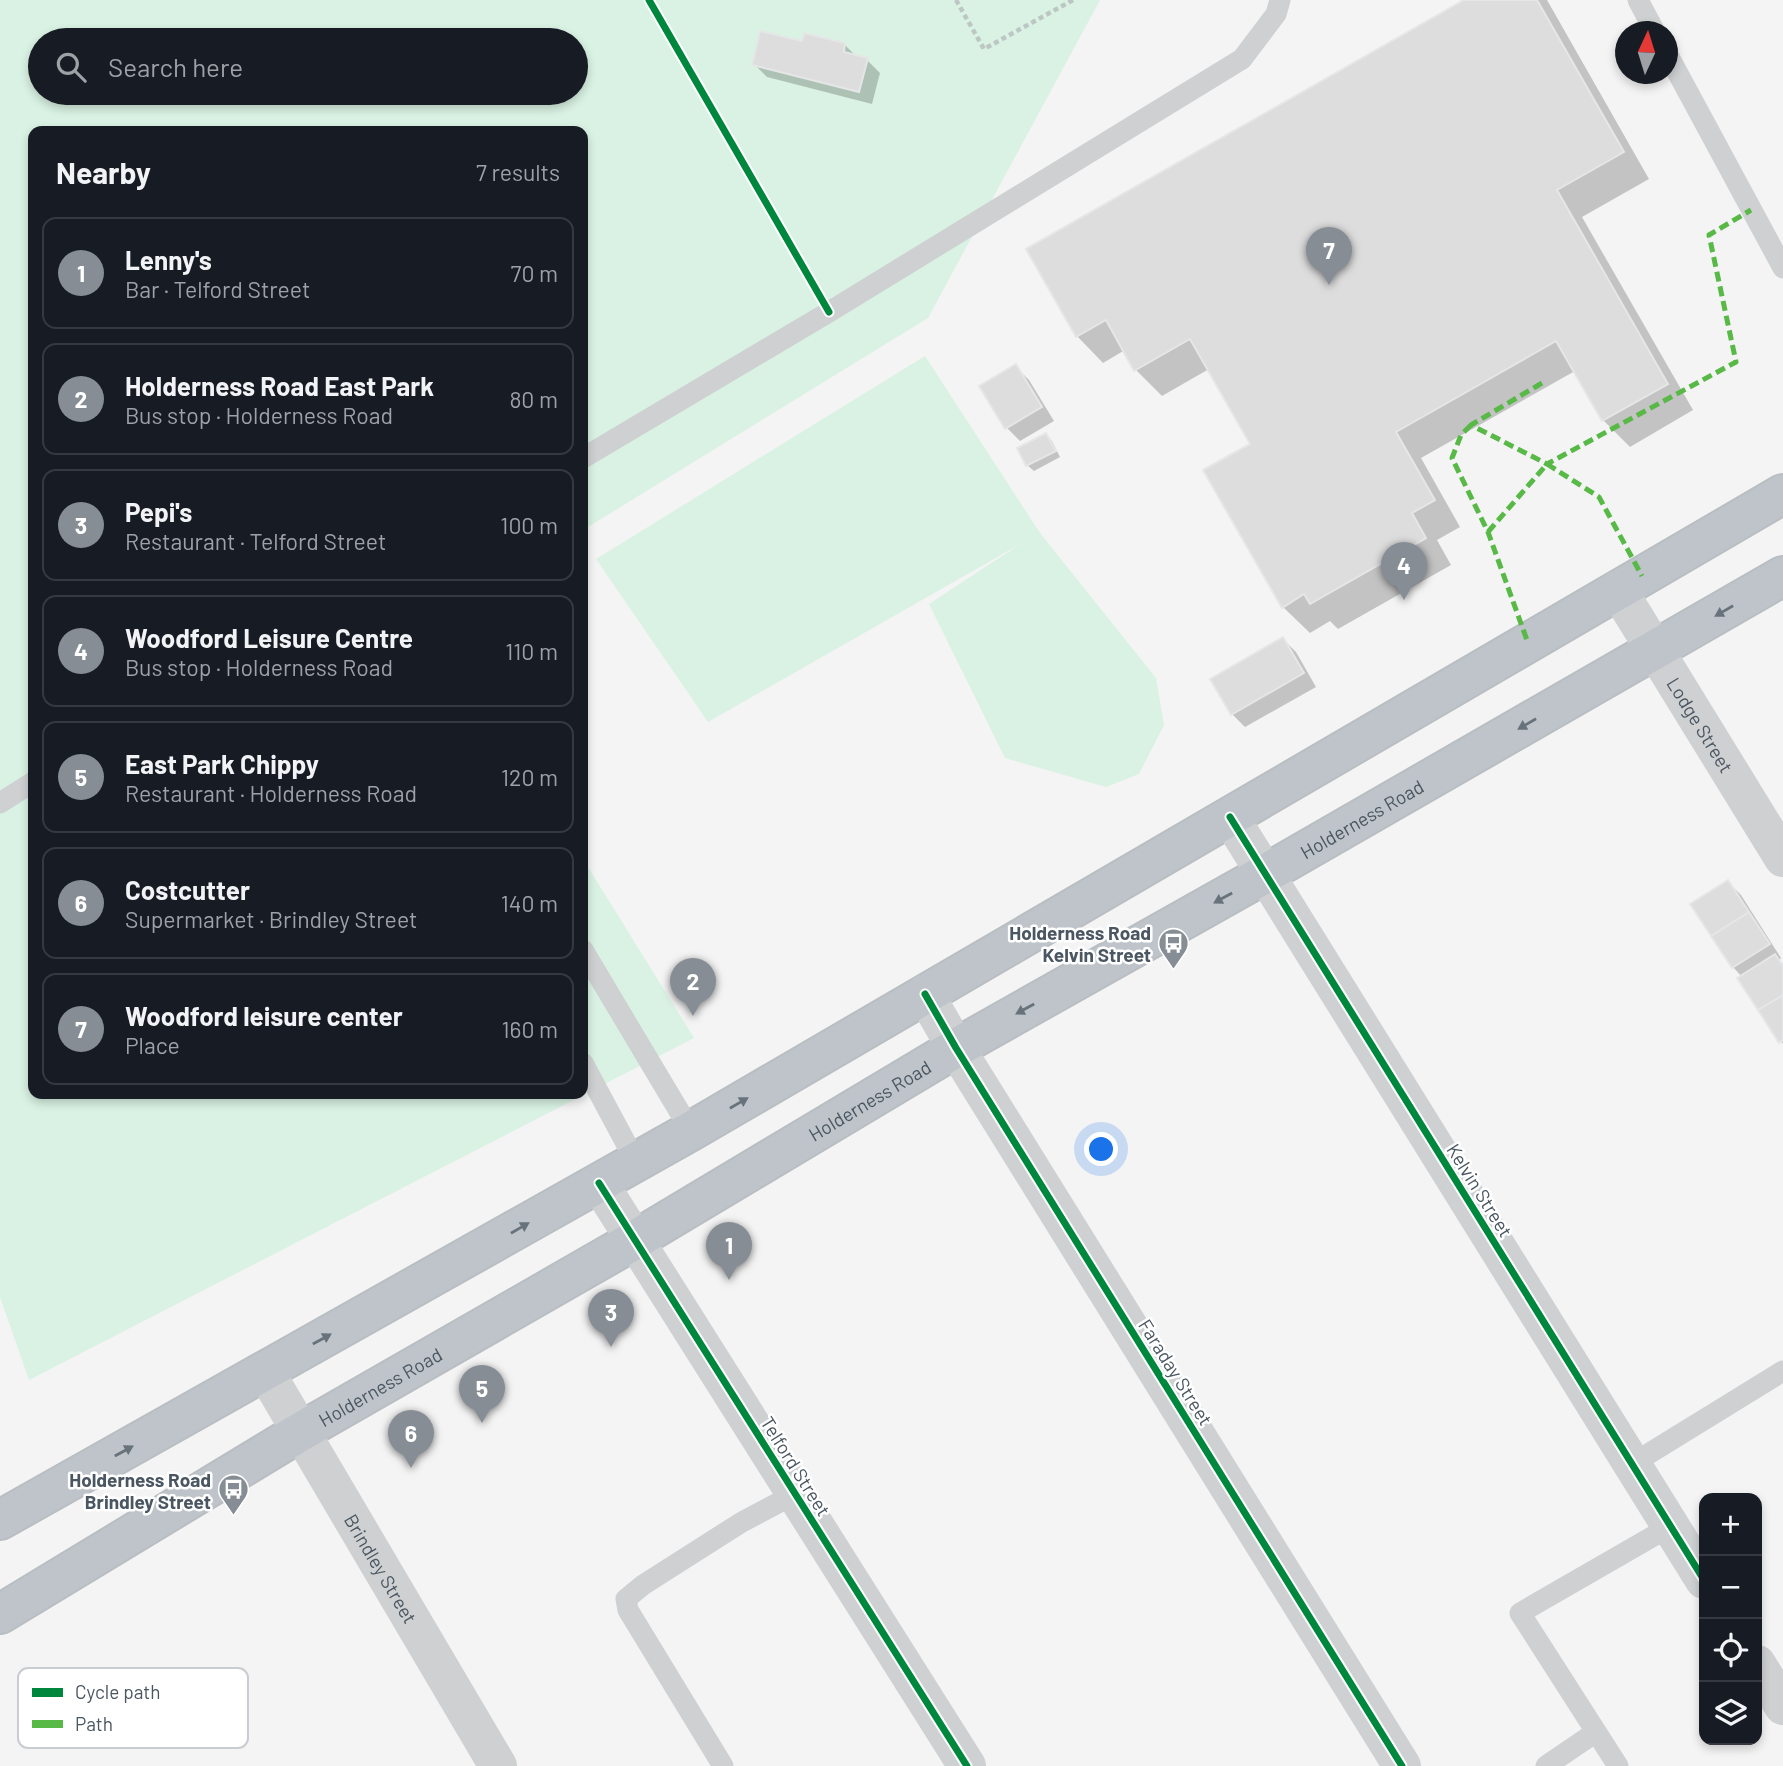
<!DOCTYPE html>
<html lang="en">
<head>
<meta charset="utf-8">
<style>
  :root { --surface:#171b24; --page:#20242c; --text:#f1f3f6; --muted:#9ea1a6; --line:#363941; --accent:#868d94 }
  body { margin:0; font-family:Barlow,sans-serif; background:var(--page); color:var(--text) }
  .controls { position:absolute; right:21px; bottom:21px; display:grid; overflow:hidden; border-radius:14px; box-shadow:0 4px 10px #0003 }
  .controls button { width:63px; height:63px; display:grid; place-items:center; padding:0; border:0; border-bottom:2px solid var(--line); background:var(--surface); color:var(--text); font:35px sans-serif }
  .compass { position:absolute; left:1615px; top:21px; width:63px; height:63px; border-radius:50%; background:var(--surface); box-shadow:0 4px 10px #0003; rotate:4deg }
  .you { position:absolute; left:1102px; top:1150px; width:24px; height:24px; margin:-18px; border:5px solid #fff; border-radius:50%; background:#1a73e8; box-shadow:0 0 0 10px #1a73e833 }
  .badge { display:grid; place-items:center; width:46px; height:46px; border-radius:50%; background:var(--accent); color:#fff; font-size:23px; font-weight:700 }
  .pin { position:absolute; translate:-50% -58px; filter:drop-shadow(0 2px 4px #0008) }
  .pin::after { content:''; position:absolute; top:37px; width:24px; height:21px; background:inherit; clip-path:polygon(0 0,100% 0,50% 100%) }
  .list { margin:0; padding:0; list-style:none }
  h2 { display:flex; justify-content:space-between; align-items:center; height:91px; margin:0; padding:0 28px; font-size:30px }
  h2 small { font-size:23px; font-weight:400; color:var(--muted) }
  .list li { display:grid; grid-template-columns:46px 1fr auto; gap:21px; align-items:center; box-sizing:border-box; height:112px; margin:0 14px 14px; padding:0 14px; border:2px solid var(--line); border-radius:14px }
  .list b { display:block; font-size:26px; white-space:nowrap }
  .list p { margin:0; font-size:23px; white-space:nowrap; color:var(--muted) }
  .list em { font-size:23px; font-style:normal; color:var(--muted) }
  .icon { flex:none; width:38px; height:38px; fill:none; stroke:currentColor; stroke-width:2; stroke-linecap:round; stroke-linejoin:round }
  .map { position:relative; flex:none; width:1783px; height:1766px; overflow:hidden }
  .search { position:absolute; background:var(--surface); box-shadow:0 4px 10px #0003; left:28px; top:28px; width:560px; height:77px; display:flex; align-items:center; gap:18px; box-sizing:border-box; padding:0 24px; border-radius:38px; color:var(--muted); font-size:26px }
  .panel { position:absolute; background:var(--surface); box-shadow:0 4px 10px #0003; left:28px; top:126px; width:560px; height:973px; border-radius:14px }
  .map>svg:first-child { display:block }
  .green { fill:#d9f2e3; fill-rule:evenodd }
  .shadow { fill:#0003 }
  .building { fill:#ddddde; stroke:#e5e6e7; stroke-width:2 }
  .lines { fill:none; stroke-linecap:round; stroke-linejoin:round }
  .highway-casing { stroke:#b9bec3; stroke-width:42 }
  .path { stroke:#bcc7c4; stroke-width:4.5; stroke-dasharray:5 3.5; stroke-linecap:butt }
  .lane { stroke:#ced0d2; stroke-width:21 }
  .street { stroke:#ced0d2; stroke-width:38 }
  .highway { stroke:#bec4c9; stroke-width:38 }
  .quiet { stroke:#58b947; stroke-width:5; stroke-dasharray:10 5; stroke-linecap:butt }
  .cycleway-casing { stroke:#fff; stroke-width:11 }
  .cycleway { stroke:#00873e; stroke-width:7 }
  .oneway { fill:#67727b }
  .labels { text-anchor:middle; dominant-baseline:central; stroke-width:5; stroke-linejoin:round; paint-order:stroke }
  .street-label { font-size:19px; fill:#4a5661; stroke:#fff }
  .poi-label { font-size:19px; font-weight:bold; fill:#4a5661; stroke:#fff; text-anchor:end }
  .key { fill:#fff; stroke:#c9ccd0; stroke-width:2 }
  .key-label { font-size:19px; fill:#4a5661 }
</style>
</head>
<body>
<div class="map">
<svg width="1783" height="1766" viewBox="0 0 1783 1766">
  <rect width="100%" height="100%" fill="#f4f4f4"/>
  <path class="green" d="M0 0H1100L928 318 583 530V131H33V1094H583V859L694 1038 29 1380 0 1297ZM40 40H576V93H40Z
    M925 356 1040 533 1156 678 1164 725 1139 774 1106 787 1005 758 929 604 1022 543 708 722 596 559Z"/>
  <path class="shadow" d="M1467 0H1547L1649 179 1582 217 1693 410 1630 447 1603 420 1575 371 1421 458 1460 527 1437 540 1451 565 1338 629 1330 621 1310 633 1283 607 1252 444 1209 369 1162 396 1136 370 1125 350 1103 363 1077 336Z
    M804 43 845 45 857 57 867 60 880 73 872 104 767 77 754 64Z
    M1016 367 1029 380 1054 421 1020 441 1007 428Z
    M1046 435 1052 441 1060 457 1034 471 1027 465Z
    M1283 639 1296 652 1316 687 1245 727 1232 714Z
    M1728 882 1741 895 1781 958 1779 960 1783 964V1044L1742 977 1733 967 1693 905Z"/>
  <path class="building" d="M1464 0H1537L1624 152 1557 190 1668 384 1602 421 1556 341 1396 432 1435 500 1412 513 1426 538 1310 604 1304 594 1282 608 1203 470 1250 444 1190 339 1134 371 1106 320 1076 337 1026 249Z
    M760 31 802 41 804 33 845 43 844 52 868 58 859 92 752 65Z
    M1016 364 1042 407 1005 429 979 386Z
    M1046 433 1056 451 1026 466 1017 448Z
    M1283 637 1304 673 1231 715 1210 679Z
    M1728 880 1749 912 1711 936 1690 904Z
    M1749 912 1770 944 1732 968 1711 936Z
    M1775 954 1783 966V995L1758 1010 1737 978Z
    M1783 995V1040L1779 1043 1758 1010Z"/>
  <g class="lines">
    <defs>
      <g id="highway">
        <path d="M0 1520 691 1131 1783 494"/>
        <path id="s3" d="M0 1614 302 1431 635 1240 956 1048 1265 874 1783 576"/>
      </g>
    </defs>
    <use href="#highway" class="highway-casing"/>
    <path class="path" d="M956 0 984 49 1073 0"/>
    <path class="lane" d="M1638 0 1655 32
      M1668 55 1783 268
      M583 458 829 312 1242 59 1276 14 1280 0
      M0 803 33 782
      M583 950 691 1131
      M583 1063 636 1162
      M1632 1464 1783 1371
      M723 1766 628 1610 626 1599 643 1585 742 1522 795 1494
      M1546 1766 1596 1732
      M1618 1766 1520 1613 1671 1526"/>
    <g class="street">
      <path id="s1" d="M1618 590 1783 858"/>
      <path d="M1230 817 1704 1580"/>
      <path d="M925 994 956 1048 1402 1766"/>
      <path d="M599 1183 967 1766"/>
      <path id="s2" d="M265 1371 498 1766"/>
      <path d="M1757 1664 1783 1706"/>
    </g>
    <use href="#highway" class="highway"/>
    <path class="quiet" d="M1542 383 1471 425 1547 464 1736 362 1709 235 1751 210
      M1471 425 1461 435 1452 458 1488 532 1528 643
      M1488 532 1547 464 1599 497 1642 576"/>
    <defs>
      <path id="cycleway" d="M649 0 829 312
        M1230 817 1704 1580
        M925 994 956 1048 1402 1766
        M599 1183 967 1766"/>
    </defs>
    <use href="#cycleway" class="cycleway-casing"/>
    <use href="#cycleway" class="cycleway"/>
  </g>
  <defs><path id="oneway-solid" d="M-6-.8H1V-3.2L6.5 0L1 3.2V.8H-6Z" transform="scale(1.75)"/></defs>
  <g class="oneway">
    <use href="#oneway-solid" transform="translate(1724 611) rotate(150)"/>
    <use href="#oneway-solid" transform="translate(1527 724) rotate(150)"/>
    <use href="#oneway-solid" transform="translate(1223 898) rotate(151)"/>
    <use href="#oneway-solid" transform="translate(1025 1009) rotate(151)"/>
    <use href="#oneway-solid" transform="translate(739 1103) rotate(-30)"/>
    <use href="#oneway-solid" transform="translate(520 1228) rotate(-30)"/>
    <use href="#oneway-solid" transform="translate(322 1339) rotate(-29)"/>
    <use href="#oneway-solid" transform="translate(124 1451) rotate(-29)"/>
  </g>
  <defs>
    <symbol id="bus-pin" viewBox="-11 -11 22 30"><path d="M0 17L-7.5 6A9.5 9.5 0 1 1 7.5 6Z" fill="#868d94" stroke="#fff"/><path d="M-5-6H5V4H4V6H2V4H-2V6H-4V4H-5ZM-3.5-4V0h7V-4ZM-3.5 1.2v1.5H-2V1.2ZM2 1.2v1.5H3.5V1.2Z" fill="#fff"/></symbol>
  </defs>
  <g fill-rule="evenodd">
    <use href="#bus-pin" x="1156" y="926" width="35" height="47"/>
    <use href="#bus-pin" x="216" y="1472" width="35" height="47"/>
  </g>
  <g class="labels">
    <g class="street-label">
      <text stroke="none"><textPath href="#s1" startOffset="158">Lodge Street</textPath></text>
      <text stroke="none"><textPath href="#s3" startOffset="1577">Holderness Road</textPath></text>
      <text stroke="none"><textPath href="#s3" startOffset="1010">Holderness Road</textPath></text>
      <text transform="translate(1480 1190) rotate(58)">Kelvin Street</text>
      <text transform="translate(1176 1372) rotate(58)">Faraday Street</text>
      <text stroke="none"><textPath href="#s3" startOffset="443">Holderness Road</textPath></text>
      <text transform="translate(796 1466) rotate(58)">Telford Street</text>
      <text stroke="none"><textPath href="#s2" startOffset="229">Brindley Street</textPath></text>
    </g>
    <g class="poi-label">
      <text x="1151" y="932">Holderness Road<tspan x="1151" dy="22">Kelvin Street</tspan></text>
      <text x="211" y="1479">Holderness Road<tspan x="211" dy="22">Brindley Street</tspan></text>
    </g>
  </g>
  <rect x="18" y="1668" width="230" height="80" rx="10" class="key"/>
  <rect x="32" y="1688" width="31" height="9" fill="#00873e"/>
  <rect x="32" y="1720" width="31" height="8" fill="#58b947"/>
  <g class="key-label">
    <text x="75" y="1699">Cycle path</text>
    <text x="75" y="1731">Path</text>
  </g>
</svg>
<div class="controls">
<button>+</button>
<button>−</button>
<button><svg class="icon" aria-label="locate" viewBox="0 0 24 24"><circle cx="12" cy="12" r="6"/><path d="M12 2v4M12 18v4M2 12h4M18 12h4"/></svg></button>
<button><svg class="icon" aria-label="layers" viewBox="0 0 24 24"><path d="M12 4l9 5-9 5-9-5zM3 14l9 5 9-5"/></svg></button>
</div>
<svg class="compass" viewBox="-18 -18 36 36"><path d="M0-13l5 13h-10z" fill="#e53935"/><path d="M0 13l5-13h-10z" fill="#9ea1a6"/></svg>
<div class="you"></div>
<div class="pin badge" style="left:729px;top:1280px">1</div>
<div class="pin badge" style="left:693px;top:1016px">2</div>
<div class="pin badge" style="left:611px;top:1347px">3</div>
<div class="pin badge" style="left:1404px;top:600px">4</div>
<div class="pin badge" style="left:482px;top:1423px">5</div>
<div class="pin badge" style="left:411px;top:1468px">6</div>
<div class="pin badge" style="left:1329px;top:285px">7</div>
<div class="search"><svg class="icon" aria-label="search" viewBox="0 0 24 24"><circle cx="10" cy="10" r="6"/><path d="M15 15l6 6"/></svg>Search here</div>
<section class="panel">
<h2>Nearby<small>7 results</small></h2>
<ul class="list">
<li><span class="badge">1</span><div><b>Lenny's</b><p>Bar · Telford Street</p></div><em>70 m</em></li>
<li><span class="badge">2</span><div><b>Holderness Road East Park</b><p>Bus stop · Holderness Road</p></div><em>80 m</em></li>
<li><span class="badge">3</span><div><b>Pepi's</b><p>Restaurant · Telford Street</p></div><em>100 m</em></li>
<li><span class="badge">4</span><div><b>Woodford Leisure Centre</b><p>Bus stop · Holderness Road</p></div><em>110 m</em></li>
<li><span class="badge">5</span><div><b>East Park Chippy</b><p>Restaurant · Holderness Road</p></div><em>120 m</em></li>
<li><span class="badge">6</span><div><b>Costcutter</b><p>Supermarket · Brindley Street</p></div><em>140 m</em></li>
<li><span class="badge">7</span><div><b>Woodford leisure center</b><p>Place</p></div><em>160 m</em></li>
</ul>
</section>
</div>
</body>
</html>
